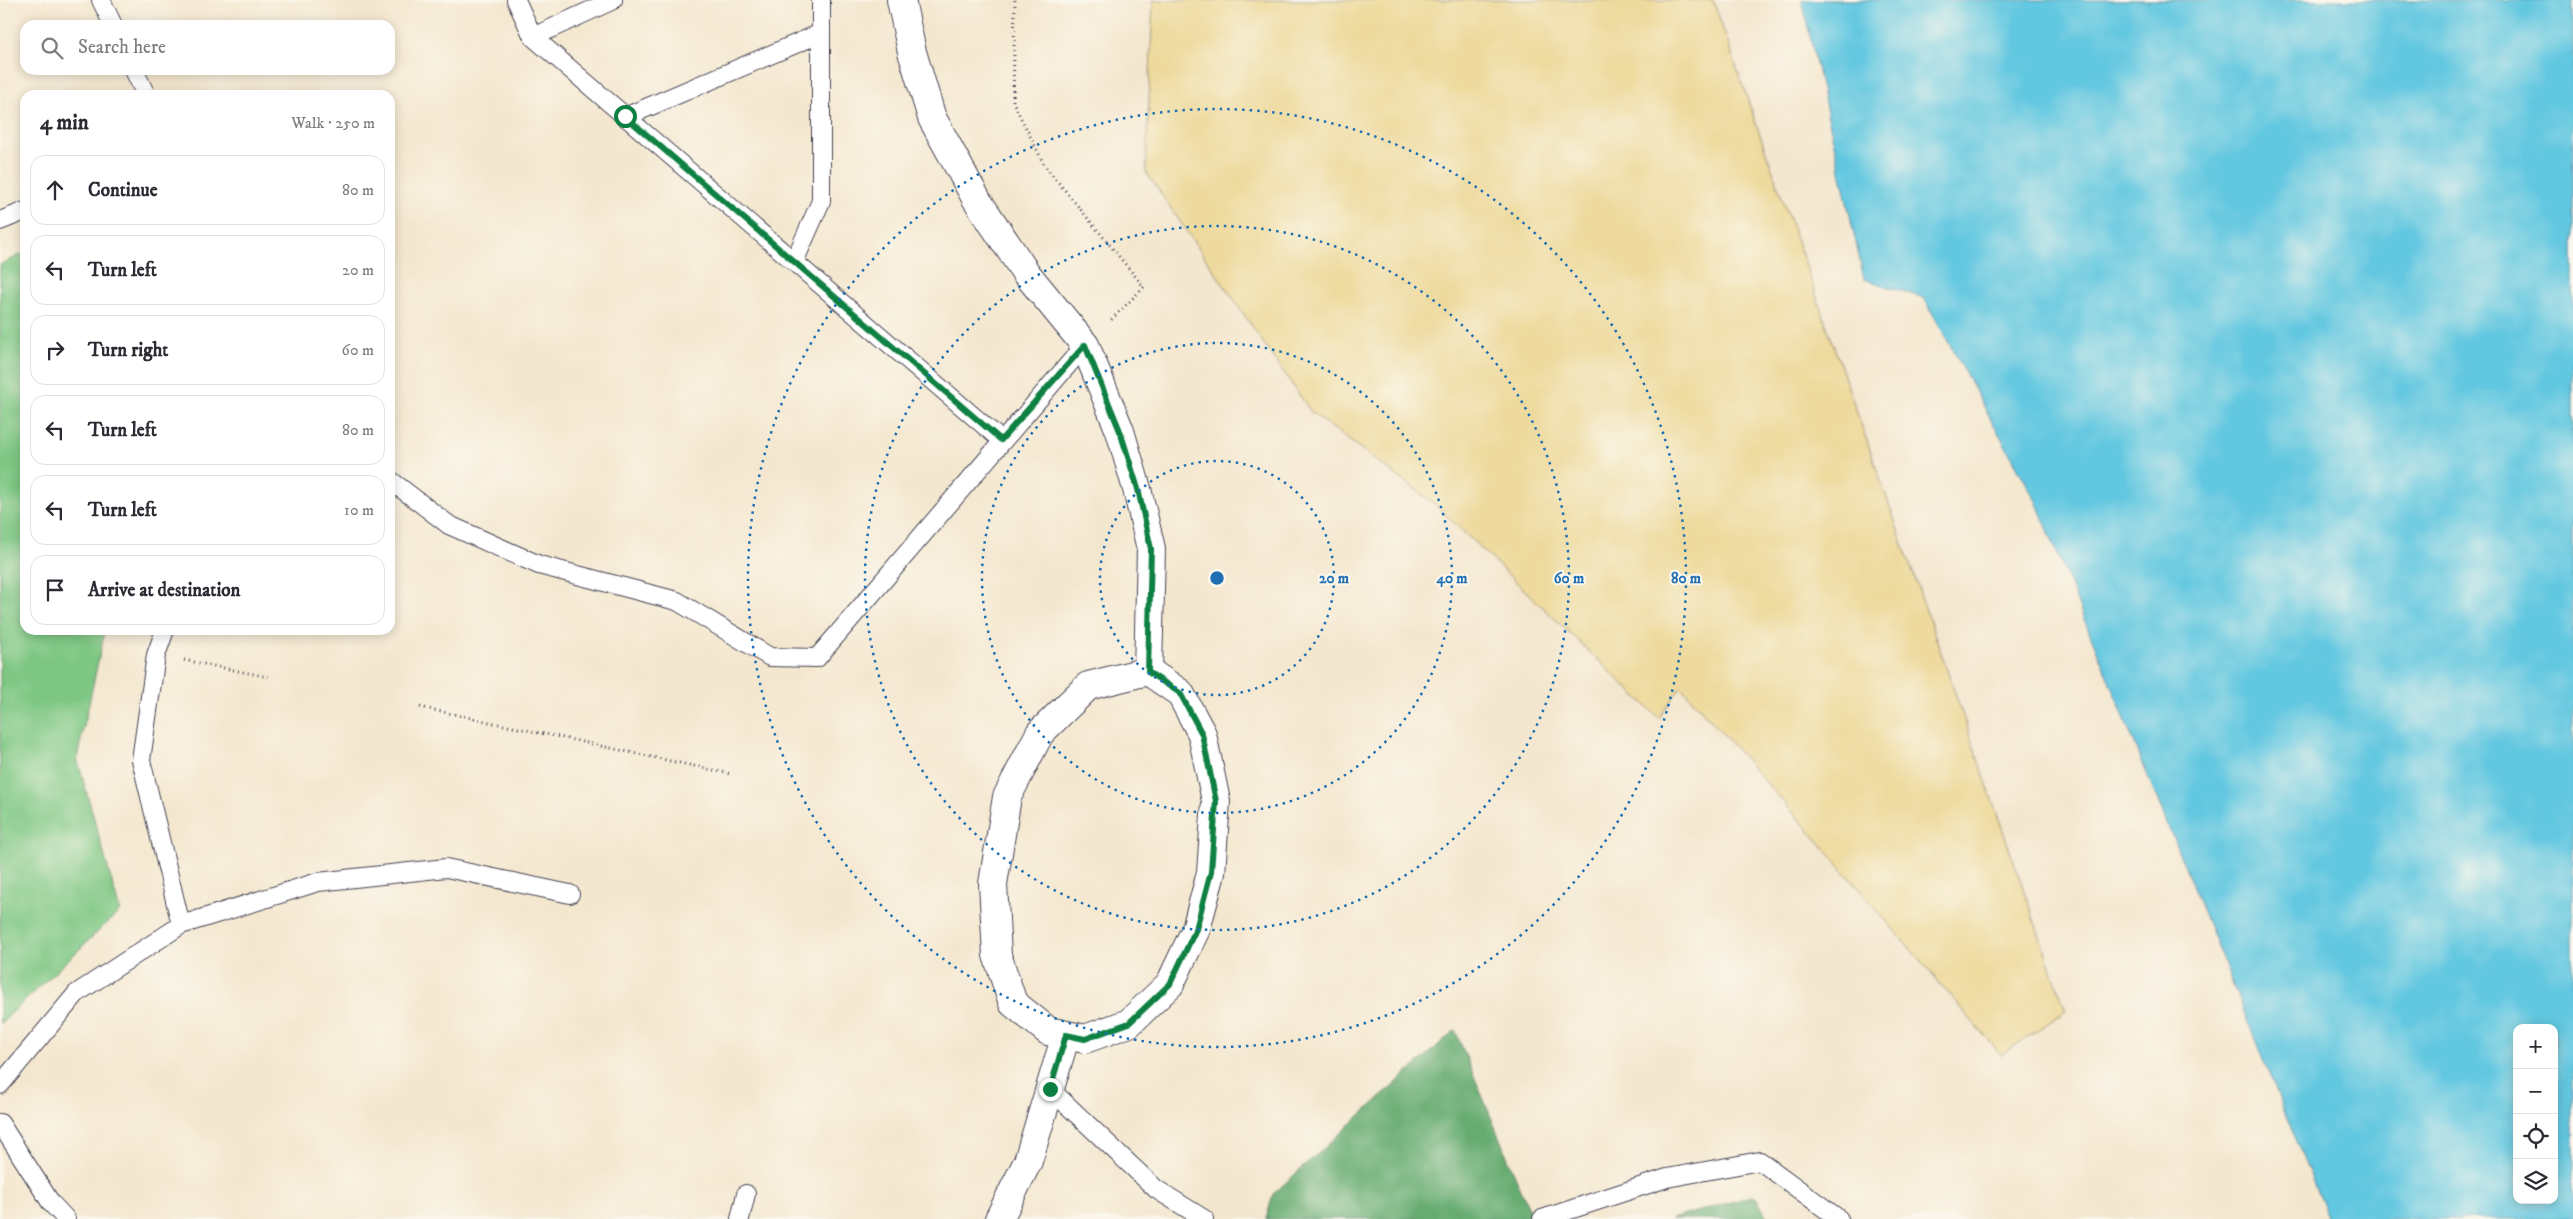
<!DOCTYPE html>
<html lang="en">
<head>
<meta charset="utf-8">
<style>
  :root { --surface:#fff; --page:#f2f2f3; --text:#2b2b33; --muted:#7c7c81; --line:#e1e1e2 }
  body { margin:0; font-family:"IM FELL DW Pica",serif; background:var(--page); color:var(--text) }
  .controls { position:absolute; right:15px; bottom:15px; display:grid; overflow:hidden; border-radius:10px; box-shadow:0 2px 12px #0003 }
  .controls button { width:45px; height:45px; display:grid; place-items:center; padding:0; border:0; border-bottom:1px solid var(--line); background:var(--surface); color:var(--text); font:25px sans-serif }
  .stop { position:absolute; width:15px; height:15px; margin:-11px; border:4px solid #0b8043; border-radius:50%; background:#fff }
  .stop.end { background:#0b8043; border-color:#fff; box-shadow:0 1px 5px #0008 }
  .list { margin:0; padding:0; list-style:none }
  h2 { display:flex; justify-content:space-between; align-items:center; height:65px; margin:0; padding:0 20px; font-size:21px }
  h2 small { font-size:16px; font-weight:400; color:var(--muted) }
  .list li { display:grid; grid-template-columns:32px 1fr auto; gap:15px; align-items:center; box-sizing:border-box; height:70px; margin:0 10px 10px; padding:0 10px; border:1px solid var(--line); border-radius:15px }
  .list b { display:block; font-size:19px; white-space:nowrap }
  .list em { font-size:16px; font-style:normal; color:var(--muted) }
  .icon { flex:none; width:28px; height:28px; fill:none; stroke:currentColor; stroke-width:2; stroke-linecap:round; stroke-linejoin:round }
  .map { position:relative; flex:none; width:2573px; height:1219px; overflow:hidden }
  .search { position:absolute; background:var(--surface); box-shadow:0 2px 12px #0003; left:20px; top:20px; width:375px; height:55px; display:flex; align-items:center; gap:12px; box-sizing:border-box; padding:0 18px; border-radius:15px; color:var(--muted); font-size:19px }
  .panel { position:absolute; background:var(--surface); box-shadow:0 2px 12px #0003; left:20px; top:90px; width:375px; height:545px; border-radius:15px }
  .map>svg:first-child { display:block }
  .green { fill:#7ec783; stroke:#50745f }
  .forest { fill:#66ac71; stroke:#446756 }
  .sand { fill:#eeda9e; stroke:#887e6c }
  .water { fill:#62c7e0; stroke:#42748e; fill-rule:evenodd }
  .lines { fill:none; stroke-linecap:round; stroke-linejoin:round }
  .service-casing { stroke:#424051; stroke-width:20 }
  .minor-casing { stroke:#424051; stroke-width:30 }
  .path { stroke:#424051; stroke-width:3; stroke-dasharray:1 4; stroke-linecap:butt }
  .service { stroke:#fff; stroke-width:18 }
  .minor { stroke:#fff; stroke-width:28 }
  .route { stroke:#0b8043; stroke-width:6 }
  .ring { fill:none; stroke:#1f6fb2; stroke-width:2.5; stroke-dasharray:2.5 5 }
  .centre { fill:#1f6fb2; stroke:#fbf7ec; stroke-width:2.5 }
  .ring-label { font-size:15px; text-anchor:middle; font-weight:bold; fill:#1f6fb2; stroke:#fbf7ec; stroke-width:4; stroke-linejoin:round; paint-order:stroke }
</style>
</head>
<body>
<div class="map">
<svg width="2573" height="1219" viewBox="0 0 2573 1219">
  <rect width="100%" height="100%" fill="#fbf7ec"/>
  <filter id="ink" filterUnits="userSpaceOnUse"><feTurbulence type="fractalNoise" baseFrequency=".02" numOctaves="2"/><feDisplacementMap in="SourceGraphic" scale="10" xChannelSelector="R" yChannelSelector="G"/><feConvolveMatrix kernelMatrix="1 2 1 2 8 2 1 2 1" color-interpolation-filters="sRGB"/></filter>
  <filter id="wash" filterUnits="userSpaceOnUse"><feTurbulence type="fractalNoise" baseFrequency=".0096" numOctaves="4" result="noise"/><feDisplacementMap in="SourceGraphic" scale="20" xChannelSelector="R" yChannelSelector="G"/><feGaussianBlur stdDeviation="1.12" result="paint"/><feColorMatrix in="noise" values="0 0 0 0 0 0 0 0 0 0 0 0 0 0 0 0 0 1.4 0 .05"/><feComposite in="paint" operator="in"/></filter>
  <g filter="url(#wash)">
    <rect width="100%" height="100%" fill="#f4e7cf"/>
    <path class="green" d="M25 252V630H105L77 758 120 911 0 1024V265Z"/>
    <path class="forest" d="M1455 1030 1533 1219H1266L1273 1194Z
      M1755 1195 1768 1219H1671Z"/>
    <path class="sand" d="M1153 0H1713L2066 1011 2001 1055 1805 826 1681 687 1659 718 1432 502 1311 412 1146 172Z"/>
    <path class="water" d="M1802 0H2573V1219H2328L2036 501 1924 298 1864 279ZM2517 1028H2554V1200H2517Z"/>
  </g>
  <g filter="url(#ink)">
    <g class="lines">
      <defs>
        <path id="service" d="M101 0 113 25
          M516 0 533 37 1001 440
          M533 37 613 0
          M134 70 146 95
          M625 117 821 33
          M0 221 25 211
          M794 262 821 201V0
          M390 480 449 525 539 565 677 601 770 657 817 658 1085 345
          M165 630 156 655 141 760 181 925
          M0 1085 77 993 181 925 318 882 446 868 570 894
          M1050 1089 1156 1189 1204 1219
          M0 1123 51 1203 66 1219
          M740 1219 746 1194
          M1542 1219 1667 1178 1760 1161 1839 1219"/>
        <path id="minor" d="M901 0 912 52 932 118 977 200 1026 273 1085 345 1120 431 1137 489 1151 549 1148 671
          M1148 671 1180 693 1202 734 1216 801 1211 873 1196 929 1170 984 1129 1023 1085 1039 1048 1031 1013 1003 997 955 993 884 1007 797 1040 733 1088 686Z
          M999 1219 1028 1161 1066 1035"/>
      </defs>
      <use href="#service" class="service-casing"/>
      <use href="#minor" class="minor-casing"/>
      <path class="path" d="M1015 0 1013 102 1045 166 1144 287 1109 322
        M184 660 268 677
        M420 707 731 774"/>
      <use href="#service" class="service"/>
      <use href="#minor" class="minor"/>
    </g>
  </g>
  <g class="lines" filter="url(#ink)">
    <path class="route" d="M625 116 1001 440 1085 345 1120 431 1138 489 1151 549 1148 672 1180 693 1202 734 1216 801 1211 872 1196 929 1170 984 1129 1023 1085 1039 1066 1035 1050 1089"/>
  </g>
  <g class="ring">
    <circle cx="1217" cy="578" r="117"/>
    <circle cx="1217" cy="578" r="235"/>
    <circle cx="1217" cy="578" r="352"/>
    <circle cx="1217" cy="578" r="469"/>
  </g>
  <circle cx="1217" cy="578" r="8" class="centre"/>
  <g class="ring-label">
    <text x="1334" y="583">20 m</text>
    <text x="1452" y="583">40 m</text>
    <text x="1569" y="583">60 m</text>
    <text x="1686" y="583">80 m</text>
  </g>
</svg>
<div class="controls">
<button>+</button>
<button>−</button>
<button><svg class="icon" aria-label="locate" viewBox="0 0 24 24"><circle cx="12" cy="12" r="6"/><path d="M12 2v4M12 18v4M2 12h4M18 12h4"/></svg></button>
<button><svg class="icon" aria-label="layers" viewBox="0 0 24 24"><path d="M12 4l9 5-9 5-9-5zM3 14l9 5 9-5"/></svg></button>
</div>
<div class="stop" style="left:625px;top:116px"></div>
<div class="stop end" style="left:1050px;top:1089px"></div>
<div class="search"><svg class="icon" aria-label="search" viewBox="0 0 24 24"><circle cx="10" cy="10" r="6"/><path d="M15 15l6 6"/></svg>Search here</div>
<section class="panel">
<h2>4 min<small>Walk · 250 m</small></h2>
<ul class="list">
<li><svg class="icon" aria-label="ahead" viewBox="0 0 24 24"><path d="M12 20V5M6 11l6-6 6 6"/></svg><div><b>Continue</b></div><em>80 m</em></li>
<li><svg class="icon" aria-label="left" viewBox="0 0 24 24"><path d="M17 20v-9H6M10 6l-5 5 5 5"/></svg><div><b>Turn left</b></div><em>20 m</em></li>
<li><svg class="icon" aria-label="right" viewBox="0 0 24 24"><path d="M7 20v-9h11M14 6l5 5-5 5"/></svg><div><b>Turn right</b></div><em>60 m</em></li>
<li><svg class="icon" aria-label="left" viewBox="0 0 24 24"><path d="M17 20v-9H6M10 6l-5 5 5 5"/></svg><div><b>Turn left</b></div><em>80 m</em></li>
<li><svg class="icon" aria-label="left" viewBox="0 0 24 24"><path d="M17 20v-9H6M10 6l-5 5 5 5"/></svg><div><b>Turn left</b></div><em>10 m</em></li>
<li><svg class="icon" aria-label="arrive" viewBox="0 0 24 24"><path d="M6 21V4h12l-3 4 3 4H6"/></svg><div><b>Arrive at destination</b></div></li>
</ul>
</section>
</div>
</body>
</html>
